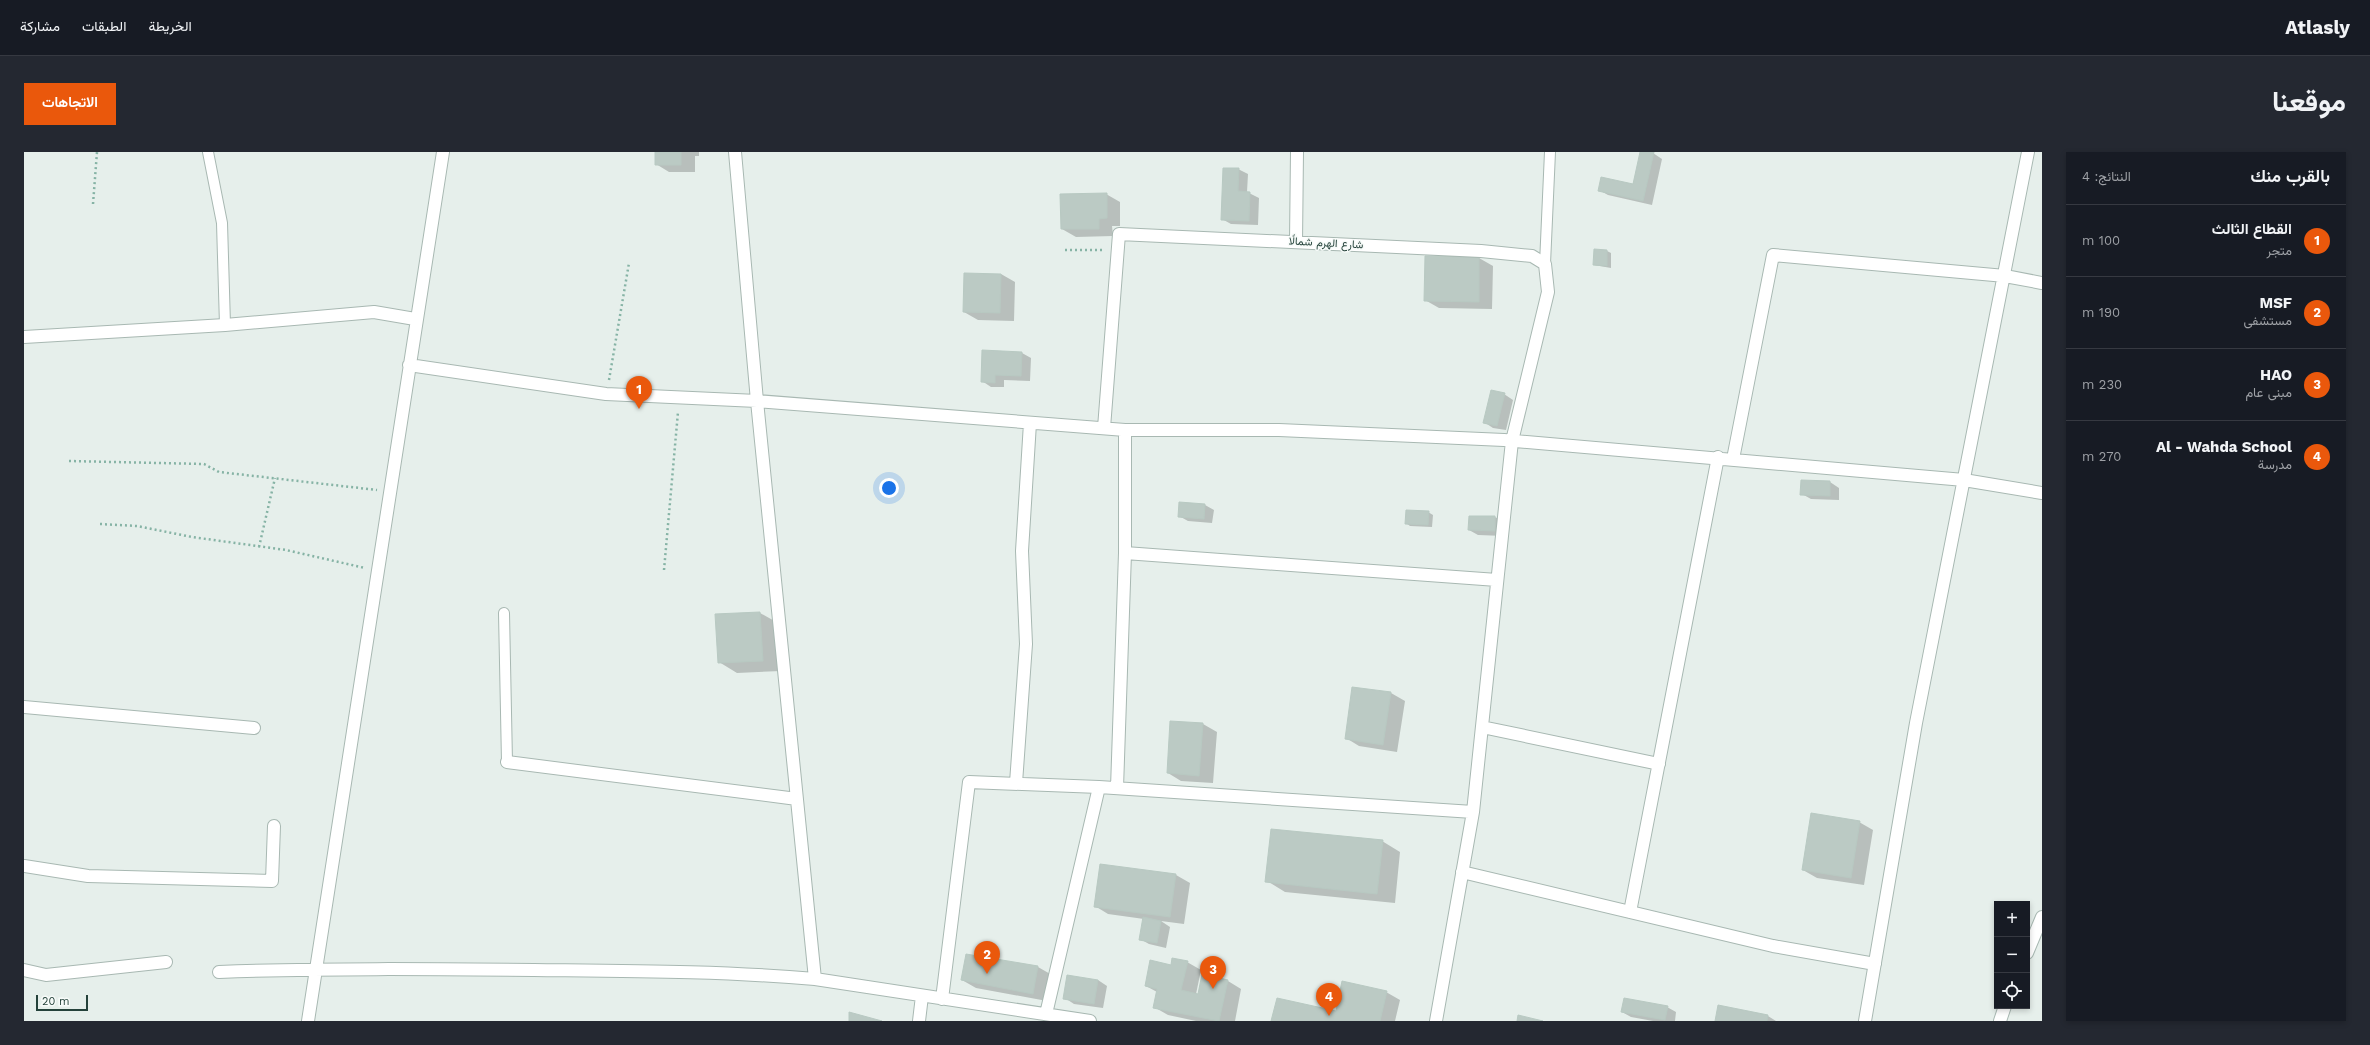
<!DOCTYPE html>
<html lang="ar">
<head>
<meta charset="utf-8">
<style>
  :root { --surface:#171b24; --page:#242831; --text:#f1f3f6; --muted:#9ea1a6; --line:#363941; --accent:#ea580c }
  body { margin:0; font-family:"Work Sans",Vazirmatn,sans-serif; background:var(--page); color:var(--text); direction:rtl }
  .controls { position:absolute; right:12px; bottom:12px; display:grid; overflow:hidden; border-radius:0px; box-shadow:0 2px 6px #0003 }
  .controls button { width:36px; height:36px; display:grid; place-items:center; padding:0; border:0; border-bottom:1px solid var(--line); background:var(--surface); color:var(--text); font:20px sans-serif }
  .scale { position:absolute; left:12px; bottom:10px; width:52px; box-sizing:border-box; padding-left:4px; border:2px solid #24423a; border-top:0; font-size:11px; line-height:14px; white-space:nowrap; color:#24423a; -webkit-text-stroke:3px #f7fbf9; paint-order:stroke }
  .you { position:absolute; left:865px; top:336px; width:14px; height:14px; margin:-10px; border:3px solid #fff; border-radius:50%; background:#1a73e8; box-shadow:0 0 0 6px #1a73e833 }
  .badge { display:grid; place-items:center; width:26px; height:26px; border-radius:50%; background:var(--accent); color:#fff; font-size:13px; font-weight:700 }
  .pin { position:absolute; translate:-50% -33px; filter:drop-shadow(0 1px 2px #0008) }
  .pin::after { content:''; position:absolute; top:21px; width:14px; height:12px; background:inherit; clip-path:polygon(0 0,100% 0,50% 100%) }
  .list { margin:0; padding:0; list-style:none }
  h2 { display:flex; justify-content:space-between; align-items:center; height:52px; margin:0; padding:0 16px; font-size:17px }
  h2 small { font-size:13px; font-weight:400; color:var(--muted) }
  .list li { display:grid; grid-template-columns:26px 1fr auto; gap:12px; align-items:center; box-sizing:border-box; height:72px; padding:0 16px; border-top:1px solid var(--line) }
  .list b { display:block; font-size:15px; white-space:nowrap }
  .list p { margin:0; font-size:13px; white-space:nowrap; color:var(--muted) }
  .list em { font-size:13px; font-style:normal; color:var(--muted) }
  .icon { flex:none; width:22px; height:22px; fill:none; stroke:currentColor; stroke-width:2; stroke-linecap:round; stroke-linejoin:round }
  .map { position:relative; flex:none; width:2018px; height:869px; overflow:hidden; direction:ltr; border-radius:0px }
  header { display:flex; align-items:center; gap:24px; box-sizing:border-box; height:56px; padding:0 20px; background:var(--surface); border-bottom:1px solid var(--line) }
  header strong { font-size:19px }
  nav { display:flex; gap:22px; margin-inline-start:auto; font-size:14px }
  .intro { display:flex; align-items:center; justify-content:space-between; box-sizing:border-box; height:96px; padding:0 24px }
  h1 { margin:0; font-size:28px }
  .button { padding:10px 18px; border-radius:0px; background:var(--accent); color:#fff; font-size:14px; font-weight:700 }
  main { display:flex; gap:24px; padding:0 24px }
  aside { flex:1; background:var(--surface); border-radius:0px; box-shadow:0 2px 6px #0003 }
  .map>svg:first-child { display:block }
  .shadow { fill:#0003 }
  .building { fill:#bbcac4; stroke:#b8c9c2 }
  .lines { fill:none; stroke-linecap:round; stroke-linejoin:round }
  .service-casing { stroke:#a8b8b2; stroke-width:12 }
  .minor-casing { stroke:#a8b8b2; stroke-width:14 }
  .path { stroke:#86b3a5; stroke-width:2.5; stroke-dasharray:2 3; stroke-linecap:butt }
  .service { stroke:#fff; stroke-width:10 }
  .minor { stroke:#fff; stroke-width:12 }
  .labels { text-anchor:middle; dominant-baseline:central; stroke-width:3; stroke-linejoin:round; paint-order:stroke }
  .street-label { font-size:11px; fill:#24423a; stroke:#f7fbf9 }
</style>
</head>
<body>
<header>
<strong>Atlasly</strong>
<nav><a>الخريطة</a><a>الطبقات</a><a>مشاركة</a></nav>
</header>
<div class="intro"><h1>موقعنا</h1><a class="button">الاتجاهات</a></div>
<main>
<aside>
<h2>بالقرب منك<small>النتائج: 4</small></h2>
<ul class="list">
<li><span class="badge">1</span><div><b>القطاع الثالث</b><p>متجر</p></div><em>100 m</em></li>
<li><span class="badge">2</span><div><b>MSF</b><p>مستشفى</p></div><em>190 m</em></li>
<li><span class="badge">3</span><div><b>HAO</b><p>مبنى عام</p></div><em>230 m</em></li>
<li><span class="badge">4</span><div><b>Al - Wahda School</b><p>مدرسة</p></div><em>270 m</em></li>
</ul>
</aside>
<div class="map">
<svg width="2018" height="869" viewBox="0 0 2018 869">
  <rect width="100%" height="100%" fill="#e6efeb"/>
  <path class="shadow" d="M632 0H675V4H671V20H645L632 12Z
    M1617 0 1629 1 1638 7 1628 53 1584 43 1575 38 1609 33Z
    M1214 17 1224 22 1223 40 1235 46 1234 73 1207 72 1198 67Z
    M1082 42 1096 50V74H1088L1089 84 1052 85 1038 77Z
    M1571 98 1583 99 1587 101V116L1570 113Z
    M1402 105 1455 106 1469 114 1468 157 1415 156 1401 148Z
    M941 122H977L991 130 990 169 954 168 940 160Z
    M998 201 1007 206 1006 229 980 228V235H967L958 229Z
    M1480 242 1489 248 1482 278 1469 276 1460 270Z
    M1806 330 1815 336V348L1787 347 1778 342Z
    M1181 353 1190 358 1188 371 1164 369 1155 364Z
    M1404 360 1409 363 1408 375 1386 374 1382 371Z
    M1471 365 1480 370V384L1454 383 1445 378Z
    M736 461 754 471 757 519 713 521 695 510 692 463Z
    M1329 536 1367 541 1381 549 1373 600 1335 594 1322 586Z
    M1179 572 1193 580 1189 631 1157 629 1144 621Z
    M1835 670 1849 678 1840 733 1793 726 1779 718Z
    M1358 689 1376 700 1371 751 1261 740 1243 729Z
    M1076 713 1152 723 1166 731 1160 772 1137 769 1146 775 1142 796 1125 792 1116 787 1120 767 1084 762 1071 754Z
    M1163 810 1177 818 1172 842 1175 843 1204 829 1217 837 1211 869H1172L1144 863 1130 855 1133 840 1122 834 1148 814Z
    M1014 815 1028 823 1023 849 952 836 938 828Z
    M1074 828 1083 834 1079 856 1050 852 1041 846Z
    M1362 840 1376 848 1371 869H1248L1313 860Z
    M1643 855 1652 860 1651 869H1629L1607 865 1598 860Z
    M1744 864 1752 869H1692Z"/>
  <path class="building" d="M631 0H657V13H631Z
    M1616 0H1630L1619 49 1574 39 1577 25 1609 32Z
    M1199 16H1215L1214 39 1226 40 1225 69 1197 68Z
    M1083 41V66L1075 67V77H1037L1036 42Z
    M1570 97 1583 98V114L1569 113Z
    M1401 104 1455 105V150L1400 149Z
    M940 121 977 122 976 161 939 160Z
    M958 198 998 200 997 224 971 223V231L957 230Z
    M1467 238 1481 241 1473 274 1459 271Z
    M1777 328 1806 329V344L1776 343Z
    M1155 350 1181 352 1180 367 1154 365Z
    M1382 358 1405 359 1404 373 1381 372Z
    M1445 364H1471V379L1444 378Z
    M736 460 739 509 694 511 691 462Z
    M1328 535 1367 540 1359 593 1321 587Z
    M1146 569 1179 571 1175 624 1143 621Z
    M1787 661 1836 669 1827 726 1778 718Z
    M1247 677 1359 688 1353 742 1241 730Z
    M1076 712 1152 722 1146 765 1070 755Z
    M1119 765 1137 769 1133 791 1115 788Z
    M942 802 1014 814 1009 842 937 828Z
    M1148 806 1164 809 1157 838 1174 842 1178 822 1204 828 1195 869 1129 856 1133 837 1121 834 1126 808 1147 813Z
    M1043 823 1074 828 1070 852 1039 847Z
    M1318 829 1363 839 1356 869H1247L1253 846 1312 859Z
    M1600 846 1644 854 1641 868 1597 860Z
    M1694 853 1744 863 1743 869H1691Z
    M825 860 858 869H825Z
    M1494 863 1519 869H1493Z"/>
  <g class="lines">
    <defs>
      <path id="service" d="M184 0 198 71 201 173
        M1521 112 1526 0
        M480 461 483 610"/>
      <path id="minor" d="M711 0 733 249 791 827
        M1272 90 1273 0
        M0 185 201 173 350 160 391 167
        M385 213 582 242 733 249 1101 278H1255L1480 288 1940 328 2018 341
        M1080 276 1095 82 1457 99 1508 104 1521 112 1524 140 1488 289 1449 660 1412 869
        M1709 307 1749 103 1981 124 2018 131
        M1101 401 1473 428
        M0 555 230 576
        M1458 575 1635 612
        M483 610 773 647
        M992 631 1002 492 998 399 1006 271
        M1093 636 1101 401V278
        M0 714 64 724 248 729 250 674
        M1438 720 1749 794 1851 812
        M1606 760 1694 305
        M2003 801 2018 765
        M0 818 22 823 142 810
        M195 820C300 816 405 817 510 818 604 819 698 819 791 827L1066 869
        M918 847 945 630 1075 635 1449 660
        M1022 862 1075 635
        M284 869 419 0
        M895 869 898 844
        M1841 869 1892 571 2004 0
        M1976 869 1981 854"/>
    </defs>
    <use href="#service" class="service-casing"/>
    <use href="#minor" class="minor-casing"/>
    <path class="path" d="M69 52 73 0
      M1041 98H1079
      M585 228 605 111
      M45 309 180 312 195 320 353 338
      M76 372 113 374 168 385 262 398 341 416
      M235 395 251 326
      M640 418 654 260"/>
    <use href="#service" class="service"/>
    <use href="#minor" class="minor"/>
  </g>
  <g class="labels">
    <g class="street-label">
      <text transform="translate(1302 91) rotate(3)">شارع الهرم شمالًا</text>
    </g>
  </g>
</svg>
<div class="controls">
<button>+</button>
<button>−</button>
<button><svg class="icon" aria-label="locate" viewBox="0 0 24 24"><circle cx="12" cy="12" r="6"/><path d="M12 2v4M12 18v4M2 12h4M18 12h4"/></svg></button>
</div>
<div class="scale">20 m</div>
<div class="you"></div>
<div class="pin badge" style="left:615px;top:257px">1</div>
<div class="pin badge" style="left:963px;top:822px">2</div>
<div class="pin badge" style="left:1189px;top:837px">3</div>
<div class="pin badge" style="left:1305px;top:864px">4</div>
</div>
</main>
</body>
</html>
